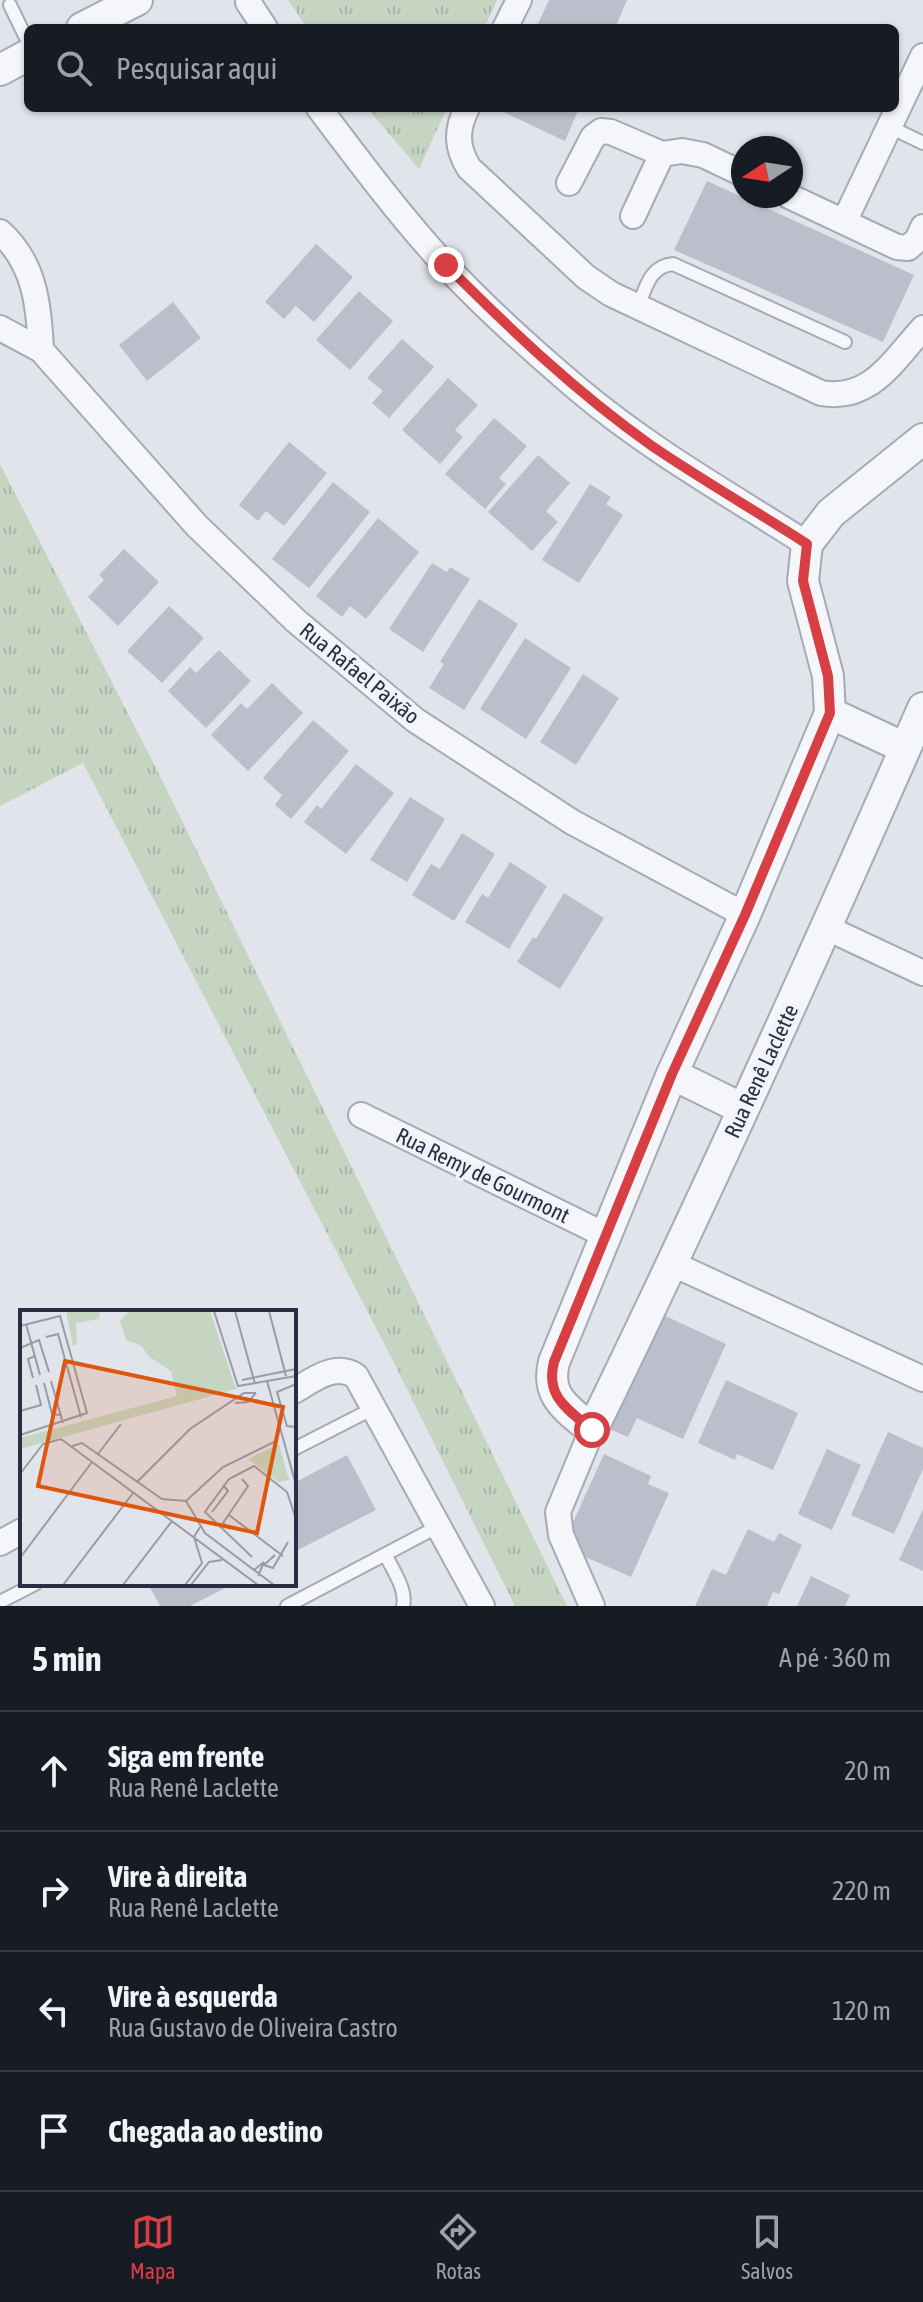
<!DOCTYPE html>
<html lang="pt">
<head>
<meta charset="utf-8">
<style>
  :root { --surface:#171b24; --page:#242831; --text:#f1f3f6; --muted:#9ea1a6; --line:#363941; --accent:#d83f44 }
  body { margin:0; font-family:"Asap Condensed",sans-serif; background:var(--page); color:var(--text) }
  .compass { position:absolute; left:731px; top:136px; width:72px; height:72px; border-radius:50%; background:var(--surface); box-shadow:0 2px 6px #0004; rotate:258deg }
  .stop { position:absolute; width:24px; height:24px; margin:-18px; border:6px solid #d83f44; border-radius:50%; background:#fff }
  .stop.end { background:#d83f44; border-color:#fff; box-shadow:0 2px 8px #0008 }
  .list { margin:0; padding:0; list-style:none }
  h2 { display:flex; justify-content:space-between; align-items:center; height:104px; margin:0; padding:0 32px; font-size:34px }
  h2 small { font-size:26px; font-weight:400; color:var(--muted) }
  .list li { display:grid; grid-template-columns:52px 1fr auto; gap:24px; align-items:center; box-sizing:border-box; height:120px; padding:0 32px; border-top:2px solid var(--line) }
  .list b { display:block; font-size:30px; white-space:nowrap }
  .list p { margin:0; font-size:26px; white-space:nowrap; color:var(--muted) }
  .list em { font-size:26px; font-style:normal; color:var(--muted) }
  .icon { flex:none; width:44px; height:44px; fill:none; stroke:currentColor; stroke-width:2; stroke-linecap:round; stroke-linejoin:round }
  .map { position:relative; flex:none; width:923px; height:1606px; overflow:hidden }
  .search { position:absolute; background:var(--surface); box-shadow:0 2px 6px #0004; left:24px; right:24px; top:24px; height:88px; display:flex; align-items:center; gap:20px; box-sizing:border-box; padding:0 28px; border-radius:12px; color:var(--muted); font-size:30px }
  .sheet { height:584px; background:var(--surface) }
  nav { display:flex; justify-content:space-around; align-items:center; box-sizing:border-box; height:112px; border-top:2px solid var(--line); background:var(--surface); font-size:22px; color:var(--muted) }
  nav a { display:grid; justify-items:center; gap:4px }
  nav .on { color:var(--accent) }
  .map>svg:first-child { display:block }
  .grass { fill:url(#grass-tufts) }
  .building { fill:#bbbfcb }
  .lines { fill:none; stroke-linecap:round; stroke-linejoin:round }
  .service-casing { stroke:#a6aab6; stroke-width:16 }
  .minor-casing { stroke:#a6aab6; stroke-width:28 }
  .tertiary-casing { stroke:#a6aab6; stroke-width:34 }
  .service { stroke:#f4f6f9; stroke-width:12 }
  .minor { stroke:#f4f6f9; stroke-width:24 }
  .tertiary { stroke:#f4f6f9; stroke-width:30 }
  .route { stroke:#d83f44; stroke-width:10 }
  .labels { text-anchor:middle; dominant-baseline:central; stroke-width:7; stroke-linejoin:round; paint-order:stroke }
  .street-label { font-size:22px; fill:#282f44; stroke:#f1f3f8 }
  .inset-road { fill:none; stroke:#979ca8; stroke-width:2 }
  .view { fill:#de570f; fill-opacity:0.15; stroke:#de570f; stroke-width:4 }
  .inset-edge { fill:none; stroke:#282f44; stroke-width:4 }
</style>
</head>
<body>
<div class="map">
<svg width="923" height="1606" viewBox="0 0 923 1606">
  <defs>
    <pattern id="grass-tufts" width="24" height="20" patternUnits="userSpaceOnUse" patternTransform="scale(2)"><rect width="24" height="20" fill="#c5d5c2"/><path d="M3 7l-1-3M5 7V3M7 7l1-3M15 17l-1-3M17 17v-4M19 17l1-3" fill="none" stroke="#a9b7a8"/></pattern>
  </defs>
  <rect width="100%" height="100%" fill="#e1e4eb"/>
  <path class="grass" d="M288 0H497L484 28H307Z
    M367 108H447L419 169Z
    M0 464 158 772 567 1606H515L389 1353 83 763 0 806Z"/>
  <path class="building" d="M549 0H627L615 28H536Z
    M495 108H579L565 141Z
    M707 181 914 275 883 342 674 250Z
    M316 244 353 277 314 322 296 306 284 319 265 302Z
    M359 291 393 321 350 370 316 340Z
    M173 302 201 338 147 381 119 345Z
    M402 339 434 367 389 418 372 403 383 391 367 378Z
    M448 378 478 405 455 430 463 437 440 464 402 430Z
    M494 418 527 446 499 478 506 484 485 509 445 474Z
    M289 442 327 473 284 526 266 511 258 521 239 505Z
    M538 455 570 483 546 511 558 522 532 551 488 512Z
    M333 482 370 512 309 588 272 559Z
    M590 484 611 497 606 504 623 515 579 583 542 560Z
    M378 518 419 552 366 619 350 606 342 617 316 596Z
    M124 549 159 582 118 626 88 597 104 580 99 575Z
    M432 563 447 572 450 567 470 579 423 652 389 629Z
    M479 599 518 624 464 710 429 688 444 664 440 662Z
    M169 606 204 638 162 683 127 651Z
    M525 638 571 668 526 739 480 709Z
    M219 650 251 681 206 728 168 691 190 667 196 673Z
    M583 674 619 698 576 765 540 742Z
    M272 683 303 713 248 771 211 735 241 703 247 709Z
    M313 720 349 751 291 819 275 805 282 795 263 778Z
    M356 764 394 793 346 854 304 822 317 805 321 809Z
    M410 797 445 819 407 882 370 860Z
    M462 833 495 854 454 921 412 895 431 864 440 869Z
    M510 862 547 886 509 949 465 922 482 894 488 898Z
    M564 893 604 918 560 989 517 962 533 937 536 939Z
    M661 1314 726 1344 683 1439 637 1418 628 1437 609 1429Z
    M726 1380 798 1413 773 1470 737 1454 735 1460 698 1443Z
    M888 1432 923 1448V1469L894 1534 851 1515Z
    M827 1449 861 1465 832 1530 798 1514Z
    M604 1454 651 1476 648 1484 669 1493 631 1577 581 1555 571 1527Z
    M347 1455 376 1510 294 1552V1483Z
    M923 1509V1571L899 1560Z
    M748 1529 774 1542 779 1533 802 1545 779 1594 773 1592 767 1606H695L712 1569 726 1575Z
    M811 1576 850 1595 845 1606H797Z
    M148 1584H233L190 1606H160Z"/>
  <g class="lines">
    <defs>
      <path id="service" d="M10 5 28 42
        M890 127 923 143
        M638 307C646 287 650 266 673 264L845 342
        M294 1449 374 1408
        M386 1556C393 1570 407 1590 403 1606
        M0 1602 35 1584
        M287 1606 439 1526"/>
      <path id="minor" d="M248 2 265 28
        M505 28 519 0
        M319 108C359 161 400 216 445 265 487 310 533 351 579 390 649 449 730 495 807 544
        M467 108C456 130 456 147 469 168L586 277 611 294 821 393C870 402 893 361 923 328
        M569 183 593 137 601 131 611 132 662 154 682 151 703 155 743 174
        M789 196 897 247 908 248 917 240 923 227
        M633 216 662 154
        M844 222 923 56
        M0 232C35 263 39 306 41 350
        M0 328 41 350 197 526 296 621 415 720 572 822 745 915
        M827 928 923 973
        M361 1115 605 1235
        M673 1264 923 1379
        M294 1391C313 1380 335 1362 356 1376L482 1606
        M0 1543 22 1531
        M592 1606 561 1535 558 1512 592 1430"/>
      <path id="tertiary" d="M82 28 137 0
        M0 70 28 55
        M923 439 831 513 807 544 803 581 828 676 830 713 745 915 672 1074 554 1362C545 1397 568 1409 592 1430 708 1192 817 950 923 708
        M830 713 905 748
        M672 1074 743 1109"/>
    </defs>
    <use href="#service" class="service-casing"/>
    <use href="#minor" class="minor-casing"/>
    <use href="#tertiary" class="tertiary-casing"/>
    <use href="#service" class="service"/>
    <use href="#minor" class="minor"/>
    <use href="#tertiary" class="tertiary"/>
  </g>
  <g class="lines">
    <path class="route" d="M446 265C511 330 577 393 652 446 702 480 756 511 807 544L803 581 828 676 830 713 745 915 672 1074 554 1362C545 1397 568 1409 592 1430"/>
  </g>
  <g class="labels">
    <g class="street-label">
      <text transform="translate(360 673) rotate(39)">Rua Rafael Paixão</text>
      <text transform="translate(761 1071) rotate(-65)">Rua Renê Laclette</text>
      <text transform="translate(483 1175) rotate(26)">Rua Remy de Gourmont</text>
    </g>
  </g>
  <g transform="translate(20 1310)">
    <rect width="276" height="276" fill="#e1e4eb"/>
    <path d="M46 1H80L79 9 56 13 57 35H53ZM109 1H190L216 79 0 139V128L157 86 151 61 128 46 122 36 106 30 100 11ZM259 134 269 170 259 172 228 149Z" fill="#c5d5c2"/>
    <path class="inset-road" d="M194 1 218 76 276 66M215 1 235 74M249 1 266 66M6 14 20 65M0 16 40 6 67 103 0 125M26 27 38 24 61 107M0 38 19 30 29 62M13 68 8 49 15 46M222 70 276 59M31 71 43 113M247 71 276 175M24 73 32 104 40 105M276 74 257 82 267 116 276 117M215 93 228 92 236 83M0 101 21 95 16 75M52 136 62 133 142 189 166 191 185 223 254 275M78 144 101 114M0 164 23 134 41 129 238 275M117 172 170 119 224 83H236M166 191 203 157 256 131M192 202 208 181 203 175M209 205 263 246M210 219 203 213 228 176 222 169M255 245 244 255 253 258 268 232M232 247 185 202 209 169 234 156 267 182 276 209M0 248 72 152M234 260 244 252 238 266M43 275 113 183M103 275 152 211M165 275 182 253 174 227 180 217M171 275 189 252 202 250"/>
    <path class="view" d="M45 51 263 97 237 223 18 176Z"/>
    <rect width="276" height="276" class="inset-edge"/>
  </g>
</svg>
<svg class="compass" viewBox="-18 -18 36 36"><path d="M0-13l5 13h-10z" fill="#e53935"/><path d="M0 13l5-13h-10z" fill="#9ea1a6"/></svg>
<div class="stop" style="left:592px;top:1430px"></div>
<div class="stop end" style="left:446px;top:265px"></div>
<div class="search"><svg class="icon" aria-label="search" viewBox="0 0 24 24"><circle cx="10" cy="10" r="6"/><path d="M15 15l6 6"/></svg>Pesquisar aqui</div>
</div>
<section class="sheet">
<h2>5 min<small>A pé · 360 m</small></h2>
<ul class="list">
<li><svg class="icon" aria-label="ahead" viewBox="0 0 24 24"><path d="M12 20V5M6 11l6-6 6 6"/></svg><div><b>Siga em frente</b><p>Rua Renê Laclette</p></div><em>20 m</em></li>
<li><svg class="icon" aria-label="right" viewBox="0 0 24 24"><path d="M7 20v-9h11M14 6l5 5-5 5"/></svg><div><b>Vire à direita</b><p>Rua Renê Laclette</p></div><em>220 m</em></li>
<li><svg class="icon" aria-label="left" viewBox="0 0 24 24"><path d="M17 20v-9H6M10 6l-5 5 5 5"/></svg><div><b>Vire à esquerda</b><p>Rua Gustavo de Oliveira Castro</p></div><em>120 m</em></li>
<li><svg class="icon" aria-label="arrive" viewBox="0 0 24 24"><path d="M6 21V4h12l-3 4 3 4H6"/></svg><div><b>Chegada ao destino</b></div></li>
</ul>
</section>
<nav>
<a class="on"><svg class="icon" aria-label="map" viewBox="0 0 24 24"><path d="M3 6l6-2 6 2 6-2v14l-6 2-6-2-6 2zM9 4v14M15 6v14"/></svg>Mapa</a>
<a><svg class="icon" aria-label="directions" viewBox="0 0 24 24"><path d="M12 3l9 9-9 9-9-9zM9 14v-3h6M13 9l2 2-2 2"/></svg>Rotas</a>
<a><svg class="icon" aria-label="saved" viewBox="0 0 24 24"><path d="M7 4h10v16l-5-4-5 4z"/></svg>Salvos</a>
</nav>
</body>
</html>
